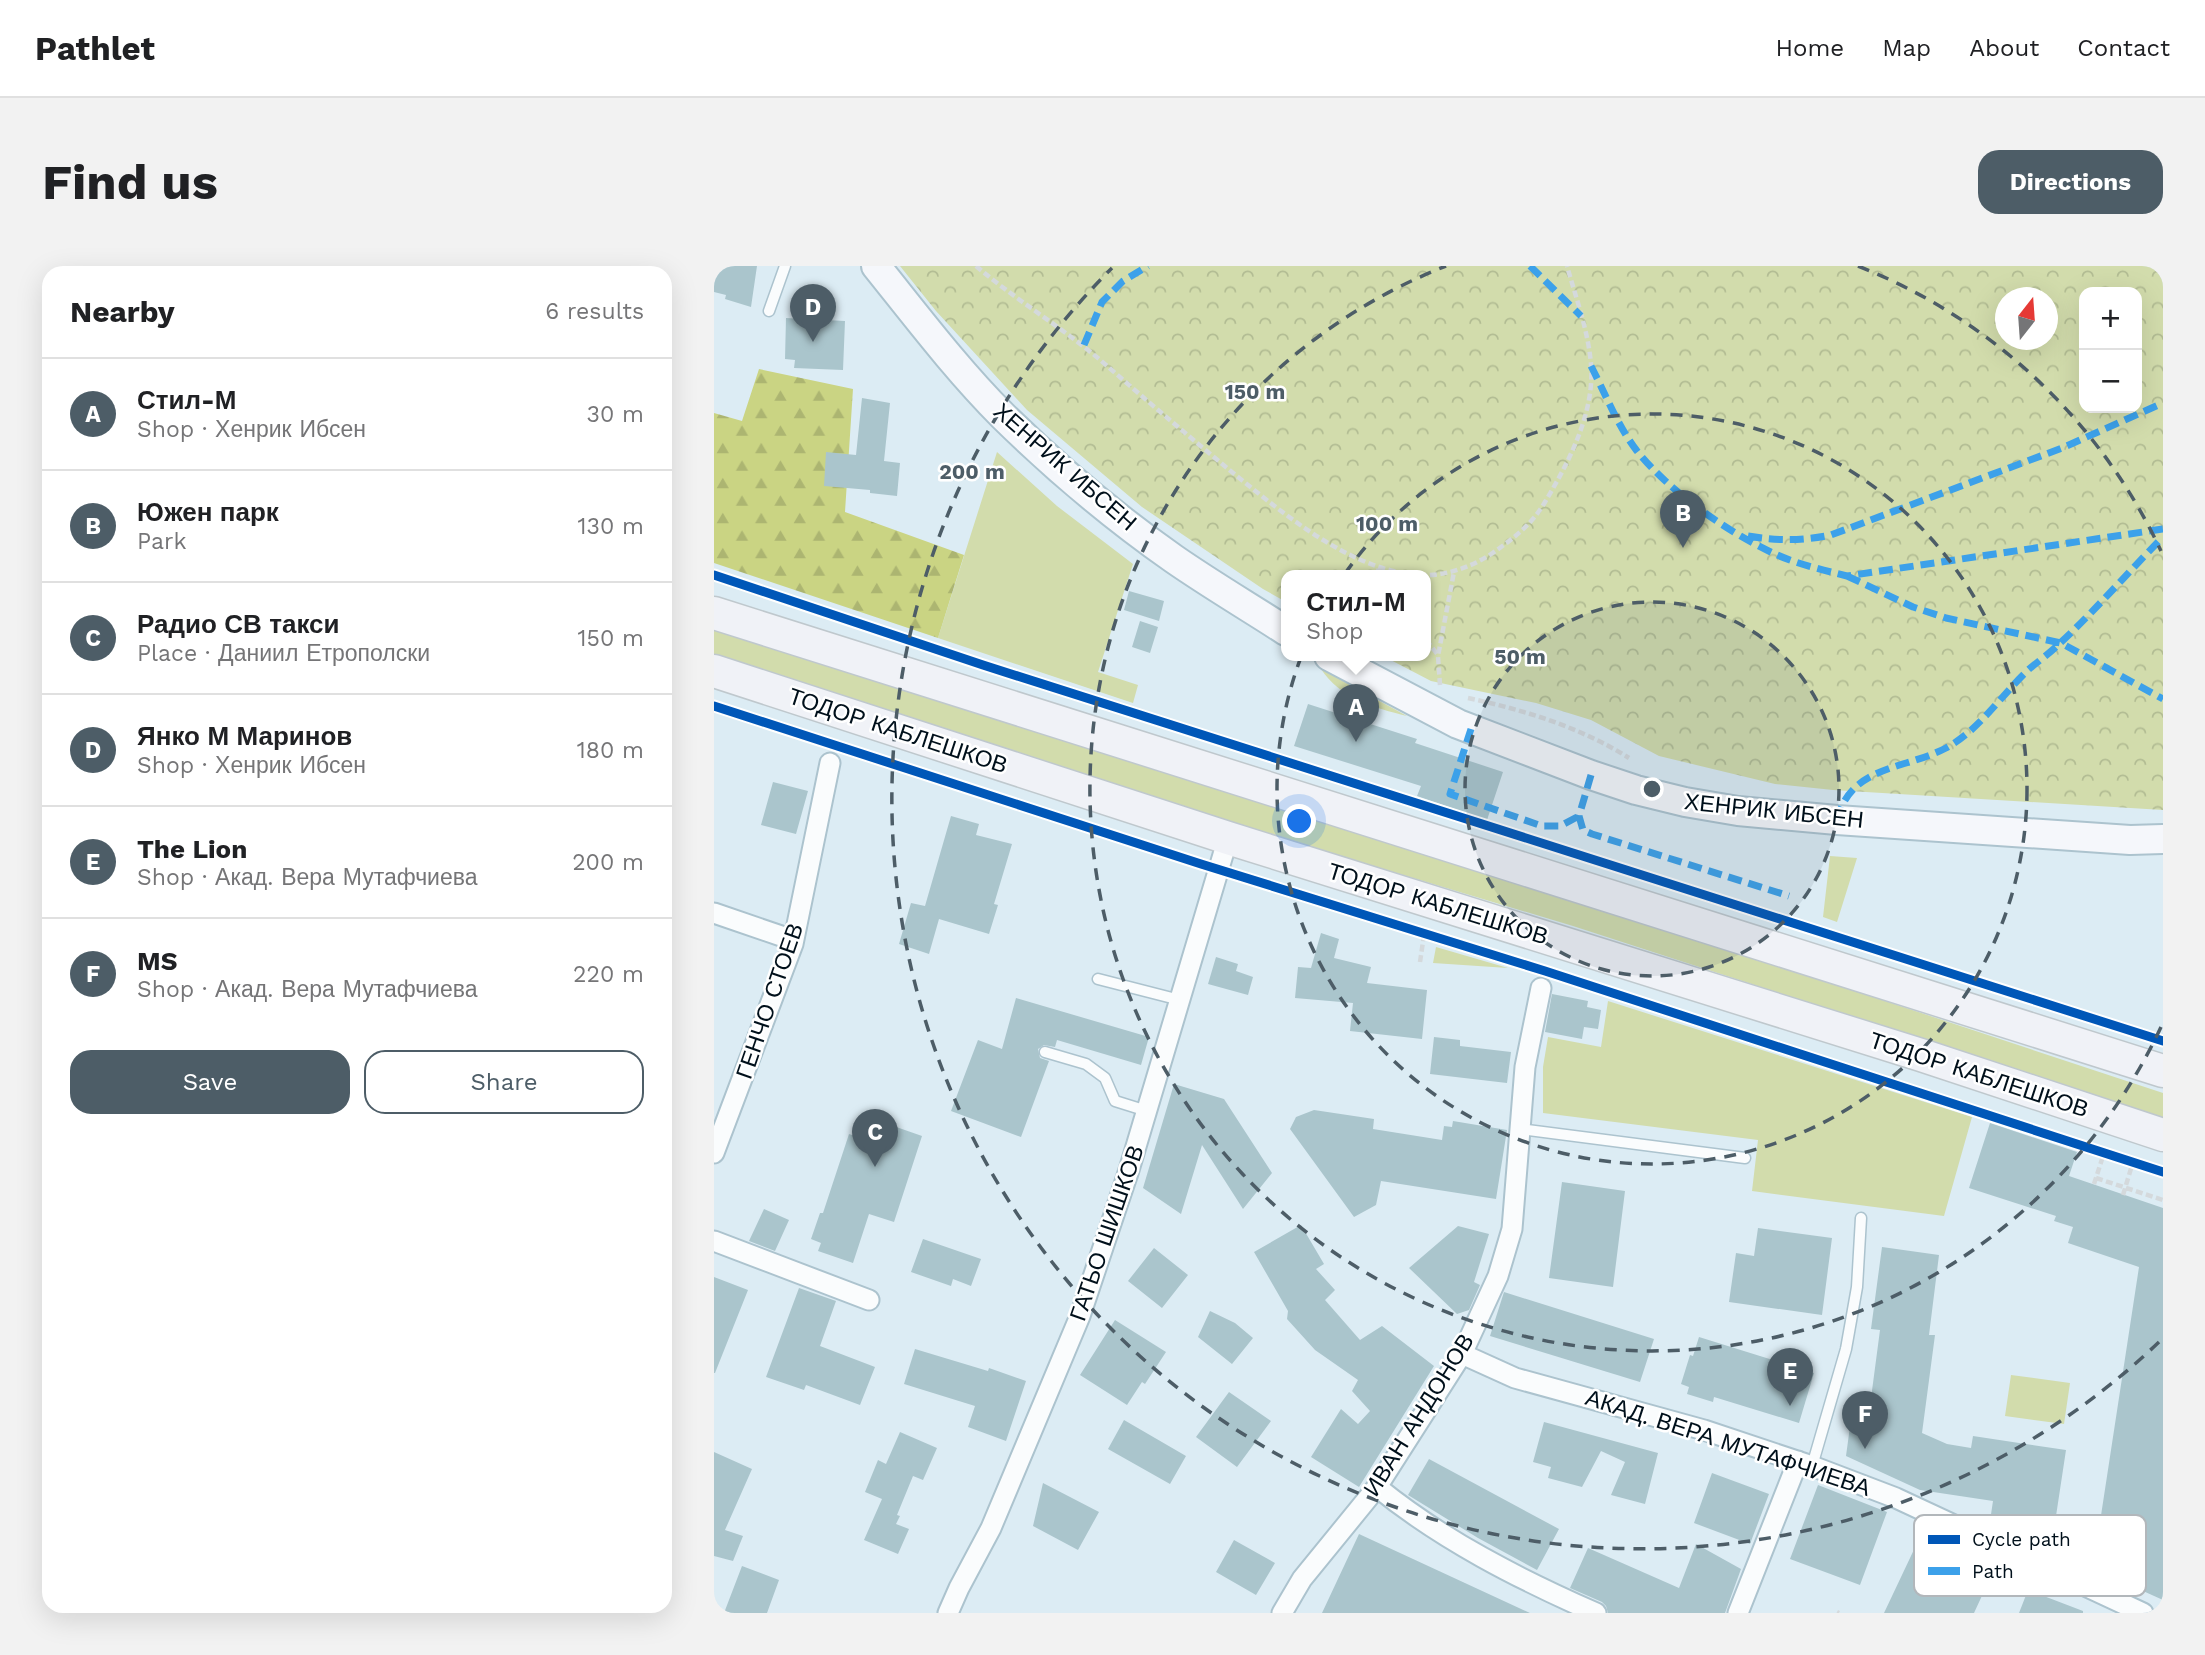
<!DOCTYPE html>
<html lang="en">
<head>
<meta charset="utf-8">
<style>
  :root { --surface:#fff; --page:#f2f2f2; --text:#202124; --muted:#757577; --line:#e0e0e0; --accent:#4d5d67 }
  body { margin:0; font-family:"Work Sans",sans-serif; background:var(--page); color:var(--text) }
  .controls { position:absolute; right:21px; top:21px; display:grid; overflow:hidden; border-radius:14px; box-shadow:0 7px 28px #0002 }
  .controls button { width:63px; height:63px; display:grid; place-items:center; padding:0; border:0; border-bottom:2px solid var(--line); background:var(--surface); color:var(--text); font:35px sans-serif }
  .compass { position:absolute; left:1281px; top:21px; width:63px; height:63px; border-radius:50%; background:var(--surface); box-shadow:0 7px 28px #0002; rotate:17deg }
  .you { position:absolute; left:586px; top:556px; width:24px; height:24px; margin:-18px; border:5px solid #fff; border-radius:50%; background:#1a73e8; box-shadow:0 0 0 10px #1a73e833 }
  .badge { display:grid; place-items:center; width:46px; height:46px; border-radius:50%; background:var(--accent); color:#fff; font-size:23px; font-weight:700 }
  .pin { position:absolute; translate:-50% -58px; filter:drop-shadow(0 2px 4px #0008) }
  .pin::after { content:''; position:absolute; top:37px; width:24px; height:21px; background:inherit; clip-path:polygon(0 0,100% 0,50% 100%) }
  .popup { position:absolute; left:567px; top:304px; width:150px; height:91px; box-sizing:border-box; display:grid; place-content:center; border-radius:14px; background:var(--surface); filter:drop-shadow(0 2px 5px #0005); font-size:23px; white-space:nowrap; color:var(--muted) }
  .popup b { font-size:26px; color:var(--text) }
  .popup::after { content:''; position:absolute; left:50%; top:100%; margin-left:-14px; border:14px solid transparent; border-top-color:var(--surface) }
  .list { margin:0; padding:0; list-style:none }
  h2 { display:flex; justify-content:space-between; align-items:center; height:91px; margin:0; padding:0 28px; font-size:30px }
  h2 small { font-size:23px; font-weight:400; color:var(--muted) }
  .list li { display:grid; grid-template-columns:46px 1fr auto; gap:21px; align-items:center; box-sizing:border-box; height:112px; padding:0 28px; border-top:2px solid var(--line) }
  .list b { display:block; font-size:26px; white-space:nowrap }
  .list p { margin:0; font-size:23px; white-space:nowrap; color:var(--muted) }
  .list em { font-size:23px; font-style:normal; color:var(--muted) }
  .actions { display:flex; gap:14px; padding:21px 28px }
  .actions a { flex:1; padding:16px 0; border:2px solid var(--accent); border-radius:21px; text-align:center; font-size:24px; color:var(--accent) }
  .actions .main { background:var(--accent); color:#fff }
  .map { position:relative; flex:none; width:1449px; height:1347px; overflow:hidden; border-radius:21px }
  header { display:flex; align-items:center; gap:42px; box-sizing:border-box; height:98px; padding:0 35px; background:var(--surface); border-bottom:2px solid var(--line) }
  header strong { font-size:33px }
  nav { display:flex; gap:38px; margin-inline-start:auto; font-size:24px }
  .intro { display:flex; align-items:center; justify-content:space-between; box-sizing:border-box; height:168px; padding:0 42px }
  h1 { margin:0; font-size:49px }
  .button { padding:18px 32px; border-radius:21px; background:var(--accent); color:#fff; font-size:24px; font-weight:700 }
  main { display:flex; gap:42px; padding:0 42px }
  aside { flex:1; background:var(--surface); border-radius:21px; box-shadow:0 7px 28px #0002 }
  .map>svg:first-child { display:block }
  .grass { fill:#d2dcac }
  .forest { fill:url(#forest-firs) }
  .park { fill:url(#park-crowns); fill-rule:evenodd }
  .building { fill:#aac5cc }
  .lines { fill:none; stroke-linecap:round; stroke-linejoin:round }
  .service-casing { stroke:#acc3ce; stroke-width:13 }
  .minor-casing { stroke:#acc3ce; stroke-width:23 }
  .secondary-casing { stroke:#acc3ce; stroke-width:32 }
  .primary-casing { stroke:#bfc8cd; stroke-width:35 }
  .path { stroke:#d4d9dc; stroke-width:4.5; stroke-dasharray:7 3.5; stroke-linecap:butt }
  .service { stroke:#fafcfd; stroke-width:10 }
  .minor { stroke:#fafcfd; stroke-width:19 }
  .secondary { stroke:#f5f7fb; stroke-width:28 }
  .primary { stroke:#f0f2f7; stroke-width:32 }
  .quiet { stroke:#3ca1ea; stroke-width:7; stroke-dasharray:14 7; stroke-linecap:butt }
  .cycleway-casing { stroke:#fff; stroke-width:13 }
  .cycleway { stroke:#0057b8; stroke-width:9 }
  .ring { fill:none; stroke:#4d5d67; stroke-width:3.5; stroke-dasharray:12 9 }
  .labels { text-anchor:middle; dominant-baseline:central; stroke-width:5; stroke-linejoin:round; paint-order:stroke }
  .street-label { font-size:23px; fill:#00101b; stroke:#fff }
  .key { fill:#fff; stroke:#b2b7bb; stroke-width:2 }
  .key-label { font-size:19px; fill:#00101b }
  .centre { fill:#4d5d67; stroke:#fff; stroke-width:3.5 }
  .ring-label { font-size:21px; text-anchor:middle; font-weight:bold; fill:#4d5d67; stroke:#fff; stroke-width:5; stroke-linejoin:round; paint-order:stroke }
</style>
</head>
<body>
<header>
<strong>Pathlet</strong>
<nav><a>Home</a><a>Map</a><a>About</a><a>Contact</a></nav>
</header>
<div class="intro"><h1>Find us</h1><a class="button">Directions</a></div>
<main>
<aside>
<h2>Nearby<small>6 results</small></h2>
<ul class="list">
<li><span class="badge">A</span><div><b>Стил-М</b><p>Shop · Хенрик Ибсен</p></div><em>30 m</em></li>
<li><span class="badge">B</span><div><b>Южен парк</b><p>Park</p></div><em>130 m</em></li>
<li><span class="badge">C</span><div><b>Радио СВ такси</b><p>Place · Даниил Етрополски</p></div><em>150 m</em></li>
<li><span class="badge">D</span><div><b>Янко М Маринов</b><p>Shop · Хенрик Ибсен</p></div><em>180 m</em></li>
<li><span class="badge">E</span><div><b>The Lion</b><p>Shop · Акад. Вера Мутафчиева</p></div><em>200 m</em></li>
<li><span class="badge">F</span><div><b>MS</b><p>Shop · Акад. Вера Мутафчиева</p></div><em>220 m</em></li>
</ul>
<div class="actions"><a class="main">Save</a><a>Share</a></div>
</aside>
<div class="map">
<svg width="1449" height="1347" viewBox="0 0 1449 1347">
  <defs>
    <pattern id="forest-firs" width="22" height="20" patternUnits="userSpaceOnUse" patternTransform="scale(1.75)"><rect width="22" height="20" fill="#cad483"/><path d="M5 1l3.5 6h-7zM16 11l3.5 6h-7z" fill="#acb571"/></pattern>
    <pattern id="park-crowns" width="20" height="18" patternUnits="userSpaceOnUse" patternTransform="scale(1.75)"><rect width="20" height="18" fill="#d2dcac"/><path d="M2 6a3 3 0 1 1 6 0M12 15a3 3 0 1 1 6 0" fill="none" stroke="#b2bc93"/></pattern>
  </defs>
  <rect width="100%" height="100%" fill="#dcecf4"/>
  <path class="grass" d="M283 186 343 240 419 298 384 406 424 419 419 437 224 372Z
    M0 360 887 641 1449 827V852L859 660 463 541 0 388Z
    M607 403 693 450C660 442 626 432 607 403Z
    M1116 590 1143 592 1123 656 1109 651Z
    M722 681 794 702 719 697Z
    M894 735 1258 851 1230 950 1038 925 1044 874 829 847V801L834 771 887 781Z
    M1297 1109 1356 1117 1350 1158 1291 1150Z"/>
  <path class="forest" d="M45 103 139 123 131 246 250 289 224 372 0 297V147L28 155Z"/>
  <path class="park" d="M186 0H1449V544L1119 524 1061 518 945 490 877 454 822 437 717 415 669 390H712V310H572V336L549 323 428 241 313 144 222 45ZM1370 26H1423V142H1370ZM1292 32H1334V74H1292Z"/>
  <path class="building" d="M0 0H43L37 41 11 33 12 29 0 26Z
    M72 52 131 55 129 104 80 102 81 94 71 93Z
    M148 132 176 137 170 195 186 197 183 230 156 227V224L110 220 112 186 142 189Z
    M415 325 450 335 445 355 410 344Z
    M426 355 444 361 436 387 418 381Z
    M594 438 703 473 701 477 789 506 773 554 703 530 707 520 580 480Z
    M59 516 94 525 82 568 47 559Z
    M237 550 265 558 262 569 298 578 280 638 284 639 275 668 225 653 215 688 185 678 197 637 211 640Z
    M607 667 625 673 620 692 657 701 653 717 713 724 708 773 636 765 639 737 581 732 584 701 597 702Z
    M502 691 524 698 522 705 539 711 534 729 494 718Z
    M838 728 874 735 873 741 887 744 884 763 870 761 868 773 831 766Z
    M302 732 435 771 427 799 343 774 341 781 330 779 324 783 326 792 335 795 307 871 237 845 264 774 288 783Z
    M720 771 746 774V780L797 786 793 817 716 808Z
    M460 818 510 833 558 907 529 943 488 879 467 948 429 922Z
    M600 844 660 853 659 863 728 874 730 860 738 861 739 855 793 864 782 933 667 915 662 939 640 951 576 863 582 851Z
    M168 856 208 870 180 956 155 948 139 997 104 985 107 977 97 973 106 947H109L135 868 162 877Z
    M1276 857 1363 886 1355 910 1449 942V1334L1300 1267 1301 1258 1276 1255 1279 1235 1206 1224 1132 1190 1137 1153 1154 1155 1166 1064 1157 1063 1168 981 1225 989 1215 1069H1221L1208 1167 1233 1178 1257 1182 1259 1170 1352 1184 1342 1250 1386 1256 1425 1001 1354 977 1359 961 1340 955 1342 950 1255 922Z
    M848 916 911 925 899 1021 835 1012Z
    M50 943 75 954 61 985 35 975Z
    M587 959 610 998 602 1003 621 1024 611 1034 646 1074 668 1060 720 1100 645 1221 597 1191 627 1143 644 1158 656 1145 638 1125 644 1114 601 1084 573 1053 574 1045 540 986Z
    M744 960 775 968 760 1016 766 1019 755 1044 743 1048 695 1002Z
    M1044 962 1118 972 1108 1049 1015 1036 1022 987 1040 990Z
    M209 973 267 993 257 1020 239 1013 237 1020 197 1006Z
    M440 982 474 1009 448 1042 414 1015Z
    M0 1011 34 1024 1 1107H0Z
    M85 1022 122 1035 106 1080 161 1101 146 1139 92 1119 90 1124 52 1111Z
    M790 1026 940 1073 926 1116 776 1070Z
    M496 1045 521 1057 539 1072 518 1098 484 1071Z
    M401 1054 452 1086 431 1118 428 1116 413 1139 366 1109Z
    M985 1071 1100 1107 1085 1157 1000 1131 999 1136 973 1128 975 1121 967 1118 976 1089 979 1090Z
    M201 1083 274 1105 275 1102 312 1115 292 1175 254 1161 261 1140 190 1118Z
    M515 1126 557 1155 523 1201 482 1171Z
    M410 1154 472 1190 456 1218 394 1183Z
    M830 1156 944 1187 931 1238 897 1229 911 1196 887 1185 868 1221 834 1212 837 1201 819 1196Z
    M186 1166 223 1182 209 1214 199 1210 183 1249 186 1250 182 1258 195 1263 184 1288 150 1274 168 1233 151 1226 164 1194 172 1198Z
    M0 1186 38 1203 11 1264 29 1270 19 1295 0 1290Z
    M715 1193 845 1263 823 1304 764 1272 694 1229Z
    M998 1207 1055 1228 1036 1278 980 1257Z
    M329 1217 385 1246 364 1284 319 1260Z
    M1104 1219 1173 1246 1146 1319 1076 1293Z
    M645 1268 816 1347H608Z
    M1205 1273 1278 1308 1260 1347H1170Z
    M520 1274 561 1297 542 1329 502 1306Z
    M982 1278 1027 1303 1011 1347H894L892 1340 888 1336 856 1322 874 1282 965 1322Z
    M28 1300 65 1314 53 1347H10Z
    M1314 1324 1369 1345V1347H1305Z"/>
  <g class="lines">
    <defs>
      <path id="service" d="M55 45 71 0
        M384 713 466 734
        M331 786 372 798 391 812 401 835 433 845
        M806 863 1031 892
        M1098 1200 1132 1083 1143 1021 1147 952"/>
      <path id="minor" d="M0 647 73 672 79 678
        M0 887 79 678 116 497
        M0 975 155 1034
        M748 1088 801 1112 990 1164 1098 1200 1182 1232 1429 1347
        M663 1221C728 1274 805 1313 882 1347
        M234 1347 245 1322 277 1262 366 1050 415 904 514 572
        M568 1347 588 1313 663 1221 748 1088 784 1010 798 963 811 801 827 722
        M1024 1347 1084 1195"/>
      <path id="secondary" d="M162 0C203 51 243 104 289 150 342 202 400 251 460 293 496 318 535 341 572 365
        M615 390 744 458 877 509 922 524 971 536 1024 545 1123 554 1416 574 1449 573"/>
      <path id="primary" d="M0 347 1449 805
        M0 405 514 572 1207 789 1449 869"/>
    </defs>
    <use href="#service" class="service-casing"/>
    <use href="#minor" class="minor-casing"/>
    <use href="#secondary" class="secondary-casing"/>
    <use href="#primary" class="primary-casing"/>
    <path class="path" d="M262 0C303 35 351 63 392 99 432 134 472 168 513 202 565 244 634 304 704 309 733 311 764 299 787 281 805 268 820 255 831 236 855 196 881 146 877 98 874 64 862 32 853 0
      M664 302 666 310
      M712 374 724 389
      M726 419 724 390 740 306
      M754 432C810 444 866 461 915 492
      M706 696 710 669
      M1382 912 1449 934
      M1380 918 1390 887
      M1409 929 1419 896
      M1123 1346 1125 1347"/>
    <use href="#service" class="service"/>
    <use href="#minor" class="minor"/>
    <use href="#secondary" class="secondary"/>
    <use href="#primary" class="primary"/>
    <path class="quiet" d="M816 0 867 50
      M370 79 388 36 409 15 434 0
      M877 100C892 129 903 159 923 185 956 226 1013 266 1061 288 1083 298 1109 304 1133 310L1449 263
      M1034 270C1063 275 1088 275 1117 269L1348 182 1449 137
      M1133 310 1199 341 1232 352 1347 377 1449 433
      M757 463 736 528 828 560H846L865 550
      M877 509 865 550 869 564 878 568 1075 630
      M1123 554C1137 499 1190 504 1232 482 1264 465 1287 430 1313 405 1323 396 1335 388 1345 378 1382 344 1414 306 1449 271"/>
    <defs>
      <path id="cycleway" d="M0 309 269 399 1449 775
        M0 440 487 598 831 705 1449 906"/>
    </defs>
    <use href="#cycleway" class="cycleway-casing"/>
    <use href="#cycleway" class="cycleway"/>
  </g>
  <circle cx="938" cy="523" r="187" fill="#4d5d67" fill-opacity=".12"/>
  <g class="ring">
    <circle cx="938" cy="523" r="187"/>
    <circle cx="938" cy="523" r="375"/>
    <path d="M1447 761A562 562 0 1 1 732 0M1144 0A562 562 0 0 1 1447 285"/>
    <path d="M1445 1076A750 750 0 0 1 398 2"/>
  </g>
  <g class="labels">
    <g class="street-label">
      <text transform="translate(351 201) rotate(41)">ХЕНРИК ИБСЕН</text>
      <text transform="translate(184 465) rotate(18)">ТОДОР КАБЛЕШКОВ</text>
      <text transform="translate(1060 545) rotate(6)">ХЕНРИК ИБСЕН</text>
      <text transform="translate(724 638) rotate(17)">ТОДОР КАБЛЕШКОВ</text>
      <text transform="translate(56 735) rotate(-71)">ГЕНЧО СТОЕВ</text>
      <text transform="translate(1265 809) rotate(18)">ТОДОР КАБЛЕШКОВ</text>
      <text transform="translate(393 967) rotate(-71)">ГАТЬО ШИШКОВ</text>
      <text transform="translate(705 1149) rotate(-58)">ИВАН АНДОНОВ</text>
      <text transform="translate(1014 1177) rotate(18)">АКАД. ВЕРА МУТАФЧИЕВА</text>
    </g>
  </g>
  <rect x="1200" y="1249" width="232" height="81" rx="10" class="key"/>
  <rect x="1214" y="1269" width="32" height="9" fill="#0057b8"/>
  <rect x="1214" y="1301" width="32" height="8" fill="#3ca1ea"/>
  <g class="key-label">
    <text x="1258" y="1280">Cycle path</text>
    <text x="1258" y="1312">Path</text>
  </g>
  <circle cx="938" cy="523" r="10" class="centre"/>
  <g class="ring-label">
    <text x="541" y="133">150 m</text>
    <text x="258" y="213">200 m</text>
    <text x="673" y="265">100 m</text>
    <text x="806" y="398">50 m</text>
  </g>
</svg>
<div class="controls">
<button>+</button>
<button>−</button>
</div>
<svg class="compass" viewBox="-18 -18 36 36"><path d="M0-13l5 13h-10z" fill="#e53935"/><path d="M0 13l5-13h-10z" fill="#757577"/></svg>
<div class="you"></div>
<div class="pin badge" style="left:642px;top:476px">A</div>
<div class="popup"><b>Стил-М</b>Shop</div>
<div class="pin badge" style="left:969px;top:282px">B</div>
<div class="pin badge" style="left:161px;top:901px">C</div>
<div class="pin badge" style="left:99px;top:76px">D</div>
<div class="pin badge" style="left:1076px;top:1140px">E</div>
<div class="pin badge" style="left:1151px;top:1183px">F</div>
</div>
</main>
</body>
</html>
